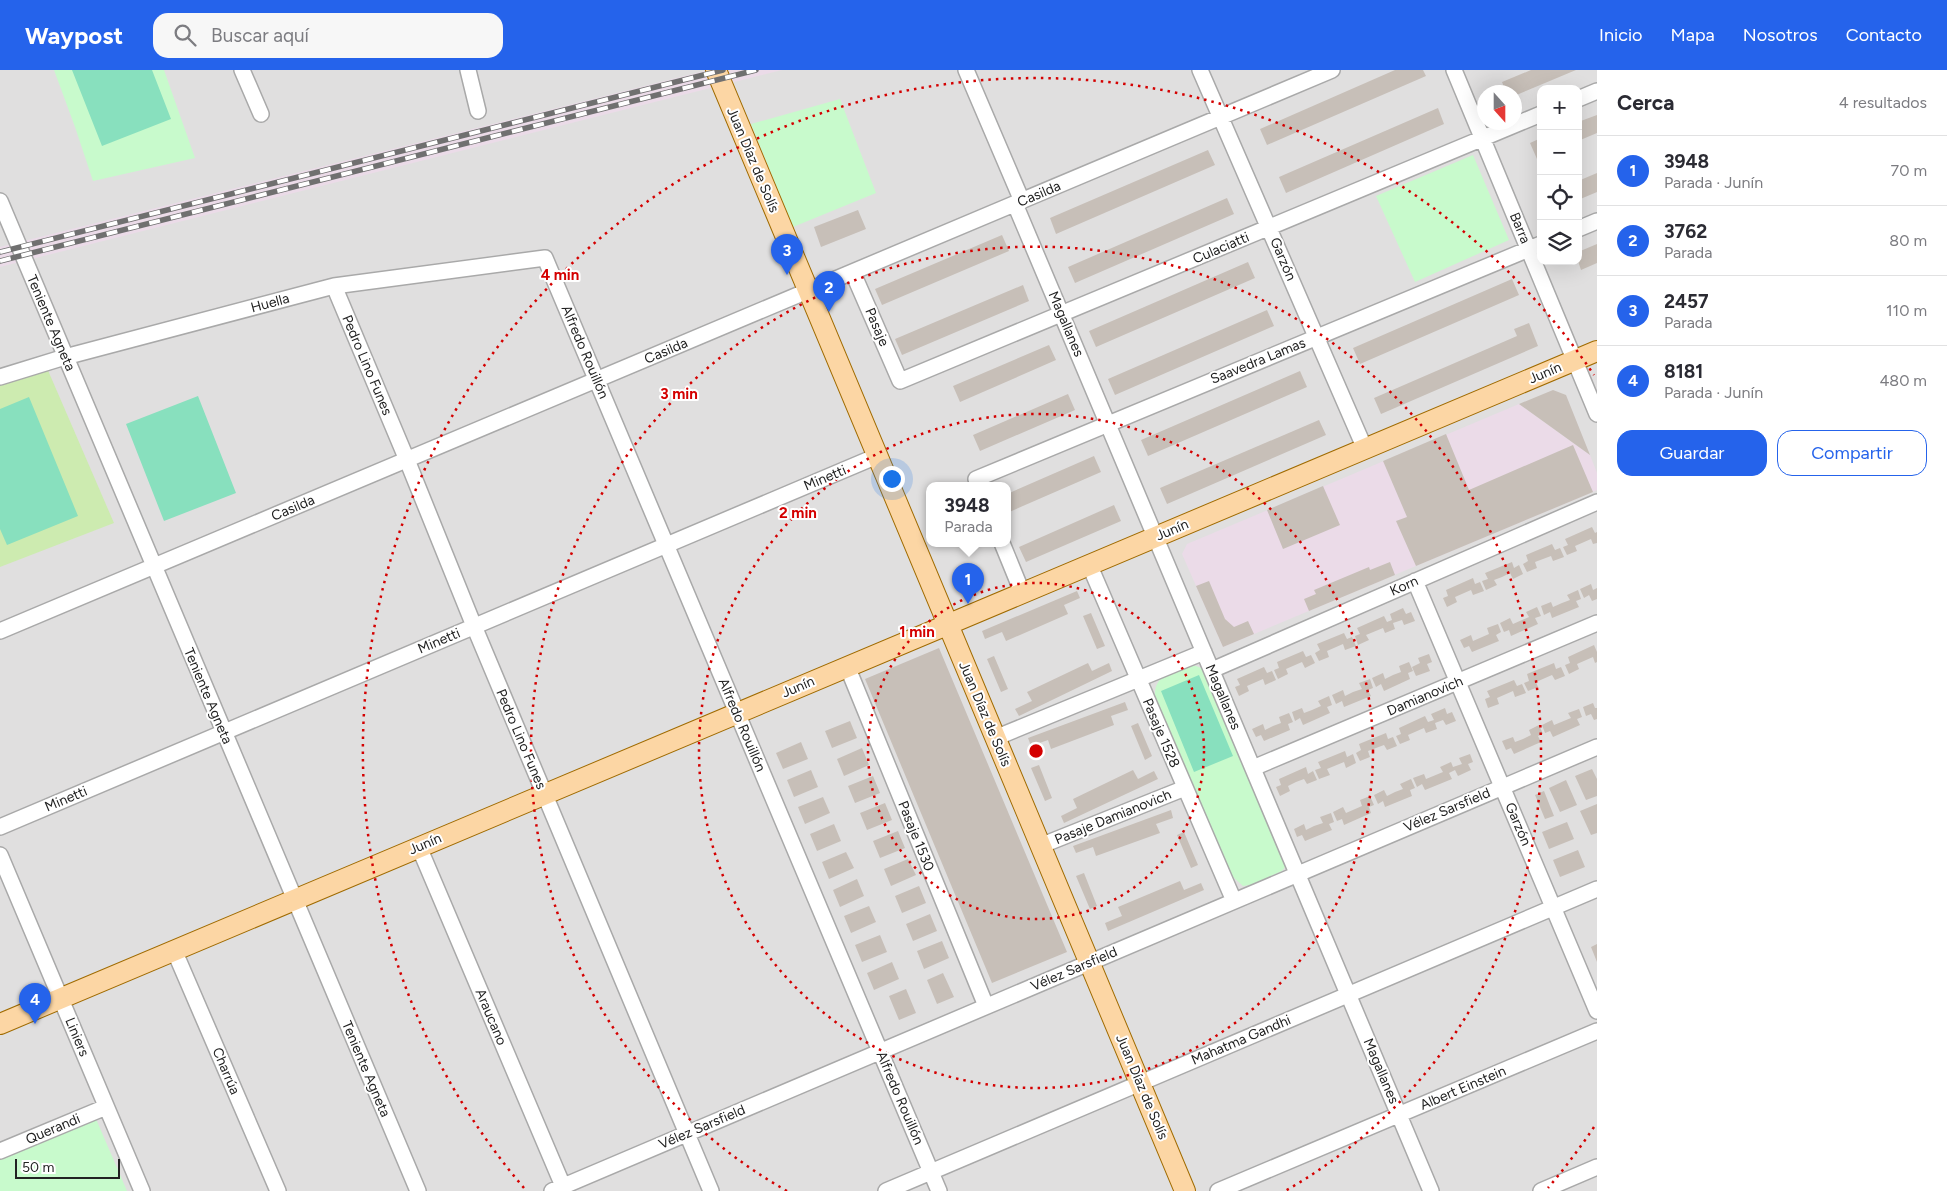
<!DOCTYPE html>
<html lang="es">
<head>
<meta charset="utf-8">
<style>
  :root { --surface:#fff; --page:#f7f7f7; --text:#2b2b33; --muted:#7c7c81; --line:#e1e1e2; --accent:#2563eb }
  body { margin:0; font-family:Figtree,sans-serif; background:var(--page); color:var(--text) }
  .controls { position:absolute; right:15px; top:15px; display:grid; overflow:hidden; border-radius:10px; box-shadow:0 5px 20px #0002 }
  .controls button { width:45px; height:45px; display:grid; place-items:center; padding:0; border:0; border-bottom:1px solid var(--line); background:var(--surface); color:var(--text); font:25px sans-serif }
  .compass { position:absolute; left:1477px; top:15px; width:45px; height:45px; border-radius:50%; background:var(--surface); box-shadow:0 5px 20px #0002; rotate:159deg }
  .scale { position:absolute; left:15px; bottom:12px; width:105px; box-sizing:border-box; padding-left:5px; border:2px solid #222; border-top:0; font-size:14px; line-height:18px; white-space:nowrap; color:#222; -webkit-text-stroke:4px #fff; paint-order:stroke }
  .you { position:absolute; left:891px; top:408px; width:18px; height:18px; margin:-12px; border:4px solid #fff; border-radius:50%; background:#1a73e8; box-shadow:0 0 0 8px #1a73e833 }
  .badge { display:grid; place-items:center; width:32px; height:32px; border-radius:50%; background:var(--accent); color:#fff; font-size:16px; font-weight:700 }
  .pin { position:absolute; translate:-50% -41px; filter:drop-shadow(0 1px 2px #0008) }
  .pin::after { content:''; position:absolute; top:26px; width:18px; height:15px; background:inherit; clip-path:polygon(0 0,100% 0,50% 100%) }
  .popup { position:absolute; left:926px; top:412px; width:85px; height:65px; box-sizing:border-box; display:grid; place-content:center; border-radius:10px; background:var(--surface); filter:drop-shadow(0 1px 4px #0005); font-size:16px; white-space:nowrap; color:var(--muted) }
  .popup b { font-size:19px; color:var(--text) }
  .popup::after { content:''; position:absolute; left:50%; top:100%; margin-left:-10px; border:10px solid transparent; border-top-color:var(--surface) }
  .list { margin:0; padding:0; list-style:none }
  h2 { display:flex; justify-content:space-between; align-items:center; height:65px; margin:0; padding:0 20px; font-size:21px }
  h2 small { font-size:16px; font-weight:400; color:var(--muted) }
  .list li { display:grid; grid-template-columns:32px 1fr auto; gap:15px; align-items:center; box-sizing:border-box; height:70px; padding:0 20px; border-top:1px solid var(--line) }
  .list b { display:block; font-size:19px; white-space:nowrap }
  .list p { margin:0; font-size:16px; white-space:nowrap; color:var(--muted) }
  .list em { font-size:16px; font-style:normal; color:var(--muted) }
  .actions { display:flex; gap:10px; padding:15px 20px }
  .actions a { flex:1; padding:11px 0; border:1px solid var(--accent); border-radius:15px; text-align:center; font-size:18px; color:var(--accent) }
  .actions .main { background:var(--accent); color:#fff }
  .icon { flex:none; width:28px; height:28px; fill:none; stroke:currentColor; stroke-width:2; stroke-linecap:round; stroke-linejoin:round }
  .map { position:relative; flex:none; width:1597px; height:1121px; overflow:hidden }
  header { display:flex; align-items:center; gap:30px; box-sizing:border-box; height:70px; padding:0 25px; background:var(--accent); color:#fff }
  header strong { font-size:24px }
  nav { display:flex; gap:28px; margin-inline-start:auto; font-size:18px }
  .search { width:350px; height:45px; background:var(--page); display:flex; align-items:center; gap:12px; box-sizing:border-box; padding:0 18px; border-radius:15px; color:var(--muted); font-size:19px }
  main { display:flex }
  aside { flex:1; background:var(--surface) }
  .map>svg:first-child { display:block }
  .residential { fill:#e0dfdf; fill-rule:evenodd }
  .industrial { fill:#ebdbe8 }
  .grass { fill:#cdebb0 }
  .park { fill:#c8facc }
  .pitch { fill:#88e0be }
  .building { fill:#c7bfb8 }
  .lines { fill:none; stroke-linecap:round; stroke-linejoin:round }
  .minor-casing { stroke:#a9a9a9; stroke-width:18 }
  .major-casing { stroke:#a06b00; stroke-width:22 }
  .minor { stroke:#fff; stroke-width:15 }
  .major { stroke:#fcd6a4; stroke-width:20 }
  .rail-casing { stroke:#707070; stroke-width:5.5 }
  .rail { stroke:#fff; stroke-width:4; stroke-dasharray:11; stroke-linecap:butt }
  .ring { fill:none; stroke:#d40000; stroke-width:2.5; stroke-dasharray:2.5 5 }
  .labels { text-anchor:middle; dominant-baseline:central; stroke-width:4; stroke-linejoin:round; paint-order:stroke }
  .street-label { font-size:14px; fill:#222; stroke:#fff }
  .centre { fill:#d40000; stroke:#fff; stroke-width:2.5 }
  .ring-label { font-size:15px; text-anchor:middle; font-weight:bold; fill:#d40000; stroke:#fff; stroke-width:4; stroke-linejoin:round; paint-order:stroke }
</style>
</head>
<body>
<header>
<strong>Waypost</strong>
<div class="search"><svg class="icon" aria-label="search" viewBox="0 0 24 24"><circle cx="10" cy="10" r="6"/><path d="M15 15l6 6"/></svg>Buscar aquí</div>
<nav><a>Inicio</a><a>Mapa</a><a>Nosotros</a><a>Contacto</a></nav>
</header>
<main>
<div class="map">
<svg width="1597" height="1121" viewBox="0 0 1597 1121">
  <rect width="100%" height="100%" fill="#f2efe9"/>
  <path class="residential" d="M0 0H1597V1121H0ZM1541 19H1578V191H1541ZM1484 22H1514V52H1484ZM929 415H1007V473H929Z"/>
  <path class="industrial" d="M709 0H782L0 197V177Z
    M1519 334 1590 385 1597 403V420L1223 577 1182 484 1187 474Z"/>
  <path class="grass" d="M47 298 114 453 0 497V314Z"/>
  <path class="park" d="M54 0H164L195 88 93 111 75 57Z
    M840 29 876 123 793 157 751 54Z
    M1473 85 1509 170 1415 212 1376 126Z
    M1187 596H1196L1206 600 1285 792V797L1282 801 1250 815 1243 816 1232 806 1155 626C1154 606 1171 602 1187 596Z
    M96 1049 127 1121H0V1090Z"/>
  <path class="pitch" d="M72 0H152L171 49 102 76Z
    M198 326 236 423 164 451 126 354Z
    M29 327 78 446 7 475 0 459V339Z
    M1199 605 1233 686 1194 702 1161 621Z"/>
  <path class="building" d="M1395 0H1423L1426 6 1267 75 1260 59Z
    M1531 0H1576L1514 26V22H1506L1502 12Z
    M1438 38 1444 54 1286 123 1279 107Z
    M1597 45V63L1578 71V52Z
    M1541 68V87L1537 89 1530 73Z
    M1208 80 1215 95 1056 164 1050 148Z
    M1597 103V122L1578 130V111Z
    M1227 128 1234 144 1075 213 1068 197Z
    M858 140 866 159 821 177 814 157Z
    M1002 165 1009 181 882 235 875 219Z
    M1597 174V193L1581 200 1578 191V182Z
    M1248 192 1255 208 1096 277 1089 261Z
    M1512 209 1519 225 1360 294 1353 278Z
    M1023 215 1029 231 902 285 895 269Z
    M1267 240 1274 256 1115 325 1108 309Z
    M1529 253 1538 276 1381 344 1374 328 1517 266 1514 259Z
    M1049 275 1056 290 960 332 953 316Z
    M1300 301 1307 317 1148 386 1141 370Z
    M1553 320 1566 325 1590 385 1519 334Z
    M1068 324 1075 340 980 381 973 365Z
    M1319 350 1326 365 1167 434 1160 418Z
    M1446 364 1469 420 1573 375 1593 422 1416 496 1396 451 1407 447 1383 391Z
    M1094 386 1101 402 1007 443V424Z
    M1323 416 1340 455 1283 479 1267 440Z
    M1114 435 1121 451 1026 492 1019 477Z
    M1592 457 1595 463 1597 462V473L1593 474 1591 469 1575 476 1577 481 1567 485 1563 477 1568 475 1565 469Z
    M1552 474 1555 480 1560 478 1564 487 1553 491 1551 486 1535 492 1537 498 1527 502 1523 494 1528 491 1526 485Z
    M1390 492 1395 505 1309 541 1304 529 1316 524 1314 520 1369 497 1370 500Z
    M1512 492 1514 498 1519 495 1523 504 1513 509 1510 503 1502 507 1494 510 1497 515 1486 520 1482 511 1488 509 1485 503Z
    M1473 508 1475 514 1480 512 1484 521 1473 525 1471 520 1455 527 1457 532 1447 537 1443 528 1448 526 1446 520Z
    M1209 511 1225 549 1234 557 1248 551 1254 564 1223 577 1196 516Z
    M1591 514 1593 520 1597 518V529L1592 531 1589 525 1584 528 1580 519Z
    M1578 520 1581 529 1576 531 1579 537 1552 548 1550 542 1544 545 1541 536 1551 532 1553 537 1562 533 1570 530 1567 525Z
    M1077 521 1080 528 1064 535 1068 544 1006 571 1002 562 985 569 982 561Z
    M1537 537 1541 546 1535 548 1538 554 1511 566 1509 560 1504 562 1500 553 1510 548 1513 554 1529 547 1526 542Z
    M1403 538 1406 544 1411 542 1415 551 1404 555 1402 550 1393 553 1395 559 1385 563 1383 558 1366 565 1369 570 1358 575 1355 566 1360 564 1357 558 1384 546 1387 552 1392 550 1390 544Z
    M1091 543 1105 576 1097 579 1083 546Z
    M1498 554 1501 562 1496 565 1499 571 1472 582 1469 576 1464 578 1460 570 1471 565 1473 571 1489 564 1487 558Z
    M1344 563 1347 569 1352 567 1356 576 1345 580 1343 574 1327 581 1329 587 1319 591 1315 583 1320 580 1317 574Z
    M1594 575 1597 582V592L1595 593 1593 587 1577 594 1579 599 1569 604 1565 595 1570 593 1568 587Z
    M939 578 1067 882 992 913 865 609Z
    M1303 581 1306 587 1311 585 1315 593 1305 598 1302 592 1286 599 1288 604 1278 609 1274 600 1279 598 1277 592Z
    M1429 584 1432 592 1427 594 1430 601 1416 606 1412 597 1420 593 1418 588Z
    M994 586 1008 619 1001 622 987 589Z
    M1409 592 1413 601 1408 603 1410 609 1384 621 1381 614 1376 617 1372 608 1383 603 1385 609 1393 605 1401 602 1399 596Z
    M1088 593 1092 601 1109 593 1112 601 1019 646 1015 639 1032 631 1027 622Z
    M1554 593 1556 599 1561 597 1565 606 1555 610 1552 605 1536 612 1538 617 1528 621 1524 613 1529 611 1527 604Z
    M1264 597 1267 603 1272 601 1276 610 1265 615 1263 609 1247 616 1249 621 1239 626 1235 617 1240 615 1237 609Z
    M1370 609 1373 618 1368 620 1371 626 1344 637 1342 631 1336 634 1332 625 1343 620 1345 626 1353 622 1362 619 1359 613Z
    M1514 610 1517 616 1522 614 1526 623 1515 627 1513 621 1497 628 1499 634 1488 638 1485 629 1490 627 1487 621Z
    M1329 626 1332 635 1327 637 1330 643 1303 655 1300 648 1295 651 1292 642 1302 638 1304 643 1312 640 1321 636 1318 631Z
    M1125 632 1128 640 1111 646 1114 655 1051 679 1048 670 1031 676 1028 668Z
    M1593 633 1595 638H1597V649L1594 650 1591 644 1586 646 1583 637Z
    M1445 638 1447 644 1452 642 1456 651 1446 655 1443 650 1435 653 1437 659 1426 663 1424 658 1408 665 1410 670 1400 674 1396 666 1401 664 1399 658 1425 646 1428 652 1434 650 1431 644Z
    M1579 639 1582 647 1577 649 1580 655 1553 667 1550 661 1545 663 1542 655 1552 650 1554 655 1571 648 1568 643Z
    M1289 643 1293 652 1288 654 1290 660 1264 671 1261 665 1256 667 1252 659 1263 654 1265 660 1273 656 1281 653 1279 647Z
    M850 651 857 668 832 678 825 661Z
    M1138 653 1152 686 1145 690 1131 656Z
    M1539 655 1543 664 1538 666 1541 672 1514 684 1511 678 1506 680 1502 671 1513 667 1515 672 1523 669 1531 665 1529 660Z
    M1386 663 1388 669 1393 667 1397 676 1387 680 1384 675 1368 681 1370 687 1360 691 1356 683 1361 680 1359 674Z
    M801 672 808 689 783 699 776 683Z
    M862 678 869 695 844 706 837 689Z
    M1345 681 1347 687 1353 684 1356 693 1346 698 1344 692 1327 699 1330 705 1319 709 1315 700 1321 698 1318 692Z
    M1470 684 1473 692 1468 694 1471 700 1458 706 1455 700 1449 703 1452 709 1425 720 1422 714 1417 717 1413 708 1424 704 1426 709 1443 702 1440 697 1451 692 1453 697 1462 694 1459 688Z
    M1039 695 1052 728 1045 731 1031 698Z
    M1306 697 1308 704 1313 701 1317 710 1307 714 1304 709 1296 712 1288 716 1290 721 1280 726 1276 717 1281 715 1279 709Z
    M1592 699 1597 709V726L1586 730 1575 706Z
    M811 700 818 717 794 727 787 710Z
    M1133 700 1138 709 1154 701 1158 709 1064 753 1061 746 1077 738 1073 729Z
    M873 706 880 723 855 733 848 716Z
    M1411 709 1415 718 1410 720 1412 726 1385 737 1383 731 1378 734 1374 725 1384 720 1387 726 1395 722 1403 719 1400 714Z
    M1566 710 1577 735 1560 742 1549 718Z
    M1544 721 1554 746 1545 749 1535 725Z
    M1370 726 1374 735 1369 737 1371 743 1344 755 1342 749 1337 751 1333 742 1343 737 1346 743 1362 736 1360 730Z
    M823 727 830 743 805 754 798 737Z
    M885 733 892 750 867 760 860 743Z
    M1597 734V763L1591 765 1580 741Z
    M1171 740 1173 748 1156 754 1160 763 1096 786 1093 777 1076 783 1073 776Z
    M1331 743 1334 752 1329 754 1332 760 1305 771 1302 765 1297 767 1294 759 1304 754 1306 760 1314 756 1323 753 1320 747Z
    M1567 752 1574 769 1549 779 1542 762Z
    M834 754 841 771 817 781 810 764Z
    M898 761 905 778 880 788 873 771Z
    M1184 762 1198 795 1191 798 1177 765Z
    M1578 780 1585 797 1560 807 1553 790Z
    M846 782 854 798 829 809 822 792Z
    M908 789 916 805 891 816 884 799Z
    M1084 803 1097 836 1090 839 1076 806Z
    M857 809 864 826 840 837 833 820Z
    M1180 811 1184 820 1201 813 1204 820 1108 861 1105 853 1122 846 1118 837Z
    M919 816 926 833 902 843 895 826Z
    M869 836 876 852 851 863 844 846Z
    M930 844 937 861 913 871 906 854Z
    M880 865 887 882 862 892 855 875Z
    M942 871 949 888 924 899 917 881Z
    M1597 874V892L1591 877Z
    M892 892 899 909 874 920 867 903Z
    M943 903 954 927 937 934 927 910Z
    M906 919 916 943 899 950 889 926Z"/>
  <g class="lines">
    <defs>
      <path id="minor" d="M242 0 261 44
        M468 0 478 41
        M966 0 1022 131
        M1200 0 1365 379
        M1454 0 1597 344
        M1578 29 1597 21
        M0 131 418 1121
        M1015 134 1431 1121
        M1578 159 1597 151
        M853 203 900 311 1541 44
        M334 216 407 390 474 556 711 1121
        M0 307 65 287 334 216 545 188 939 1121
        M978 415 976 409 1541 174
        M1002 473 1022 522
        M1089 494 1234 831
        M1415 511 1597 941
        M0 561 1332 0
        M847 596 986 936
        M1212 600 1597 432
        M995 668 1204 582
        M1253 698 1597 553
        M0 757 877 386
        M1040 776 1185 718
        M419 777 563 1116
        M0 785 142 1121
        M174 880 278 1121
        M0 1081 106 1037
        M552 1121 1597 677
        M886 1121 1597 819
        M1218 1121 1597 961
        M1541 1121 1597 1097"/>
      <path id="major" d="M716 0 1185 1121
        M0 954 1597 281"/>
    </defs>
    <use href="#minor" class="minor-casing"/>
    <use href="#major" class="major-casing"/>
    <use href="#minor" class="minor"/>
    <use href="#major" class="major"/>
    <defs>
      <path id="rail" d="M0 182 723 0
        M0 191 756 0"/>
    </defs>
    <use href="#rail" class="rail-casing"/>
    <use href="#rail" class="rail"/>
  </g>
  <g class="ring">
    <circle cx="1036" cy="681" r="168"/>
    <circle cx="1036" cy="681" r="337"/>
    <path d="M787 1121A505 505 0 1 1 1285 1121"/>
    <path d="M1594 1057A673 673 0 0 1 1548 1118M524 1118A673 673 0 1 1 1594 305"/>
  </g>
  <g class="labels">
    <g class="street-label">
      <text transform="translate(753 90) rotate(67)">Juan Díaz de Solís</text>
      <text transform="translate(1039 124) rotate(-23)">Casilda</text>
      <text transform="translate(1520 158) rotate(67)">Barra</text>
      <text transform="translate(1221 178) rotate(-23)">Culaciatti</text>
      <text transform="translate(1283 189) rotate(67)">Garzón</text>
      <text transform="translate(270 233) rotate(-15)">Huella</text>
      <text transform="translate(51 253) rotate(67)">Teniente Agneta</text>
      <text transform="translate(1066 254) rotate(67)">Magallanes</text>
      <text transform="translate(877 257) rotate(67)">Pasaje</text>
      <text transform="translate(666 281) rotate(-23)">Casilda</text>
      <text transform="translate(585 282) rotate(67)">Alfredo Rouillón</text>
      <text transform="translate(1258 291) rotate(-22)">Saavedra Lamas</text>
      <text transform="translate(367 295) rotate(67)">Pedro Lino Funes</text>
      <text transform="translate(1545 303) rotate(-23)">Junín</text>
      <text transform="translate(825 408) rotate(-23)">Minetti</text>
      <text transform="translate(293 438) rotate(-23)">Casilda</text>
      <text transform="translate(1172 460) rotate(-23)">Junín</text>
      <text transform="translate(1404 516) rotate(-24)">Korn</text>
      <text transform="translate(439 571) rotate(-23)">Minetti</text>
      <text transform="translate(798 617) rotate(-23)">Junín</text>
      <text transform="translate(208 626) rotate(67)">Teniente Agneta</text>
      <text transform="translate(1425 626) rotate(-23)">Damianovich</text>
      <text transform="translate(1223 627) rotate(67)">Magallanes</text>
      <text transform="translate(985 644) rotate(67)">Juan Díaz de Solís</text>
      <text transform="translate(742 655) rotate(67)">Alfredo Rouillón</text>
      <text transform="translate(1161 663) rotate(67)">Pasaje 1528</text>
      <text transform="translate(521 669) rotate(67)">Pedro Lino Funes</text>
      <text transform="translate(66 729) rotate(-23)">Minetti</text>
      <text transform="translate(1447 740) rotate(-23)">Vélez Sarsfield</text>
      <text transform="translate(1113 747) rotate(-22)">Pasaje Damianovich</text>
      <text transform="translate(1518 754) rotate(67)">Garzón</text>
      <text transform="translate(916 766) rotate(68)">Pasaje 1530</text>
      <text transform="translate(425 774) rotate(-23)">Junín</text>
      <text transform="translate(1074 899) rotate(-23)">Vélez Sarsfield</text>
      <text transform="translate(491 947) rotate(67)">Araucano</text>
      <text transform="translate(77 967) rotate(67)">Liniers</text>
      <text transform="translate(1241 970) rotate(-23)">Mahatma Gandhi</text>
      <text transform="translate(366 999) rotate(67)">Teniente Agneta</text>
      <text transform="translate(226 1001) rotate(67)">Charrúa</text>
      <text transform="translate(1381 1001) rotate(67)">Magallanes</text>
      <text transform="translate(1142 1017) rotate(67)">Juan Díaz de Solís</text>
      <text transform="translate(1463 1018) rotate(-23)">Albert Einstein</text>
      <text transform="translate(900 1028) rotate(67)">Alfredo Rouillón</text>
      <text transform="translate(702 1057) rotate(-23)">Vélez Sarsfield</text>
      <text transform="translate(53 1059) rotate(-23)">Querandi</text>
    </g>
  </g>
  <circle cx="1036" cy="681" r="8" class="centre"/>
  <g class="ring-label">
    <text x="560" y="210">4 min</text>
    <text x="679" y="329">3 min</text>
    <text x="798" y="448">2 min</text>
    <text x="917" y="567">1 min</text>
  </g>
</svg>
<div class="controls">
<button>+</button>
<button>−</button>
<button><svg class="icon" aria-label="locate" viewBox="0 0 24 24"><circle cx="12" cy="12" r="6"/><path d="M12 2v4M12 18v4M2 12h4M18 12h4"/></svg></button>
<button><svg class="icon" aria-label="layers" viewBox="0 0 24 24"><path d="M12 4l9 5-9 5-9-5zM3 14l9 5 9-5"/></svg></button>
</div>
<svg class="compass" viewBox="-18 -18 36 36"><path d="M0-13l5 13h-10z" fill="#e53935"/><path d="M0 13l5-13h-10z" fill="#7c7c81"/></svg>
<div class="scale">50 m</div>
<div class="you"></div>
<div class="pin badge" style="left:968px;top:534px">1</div>
<div class="popup"><b>3948</b>Parada</div>
<div class="pin badge" style="left:829px;top:242px">2</div>
<div class="pin badge" style="left:787px;top:205px">3</div>
<div class="pin badge" style="left:35px;top:954px">4</div>
</div>
<aside>
<h2>Cerca<small>4 resultados</small></h2>
<ul class="list">
<li><span class="badge">1</span><div><b>3948</b><p>Parada · Junín</p></div><em>70 m</em></li>
<li><span class="badge">2</span><div><b>3762</b><p>Parada</p></div><em>80 m</em></li>
<li><span class="badge">3</span><div><b>2457</b><p>Parada</p></div><em>110 m</em></li>
<li><span class="badge">4</span><div><b>8181</b><p>Parada · Junín</p></div><em>480 m</em></li>
</ul>
<div class="actions"><a class="main">Guardar</a><a>Compartir</a></div>
</aside>
</main>
</body>
</html>
